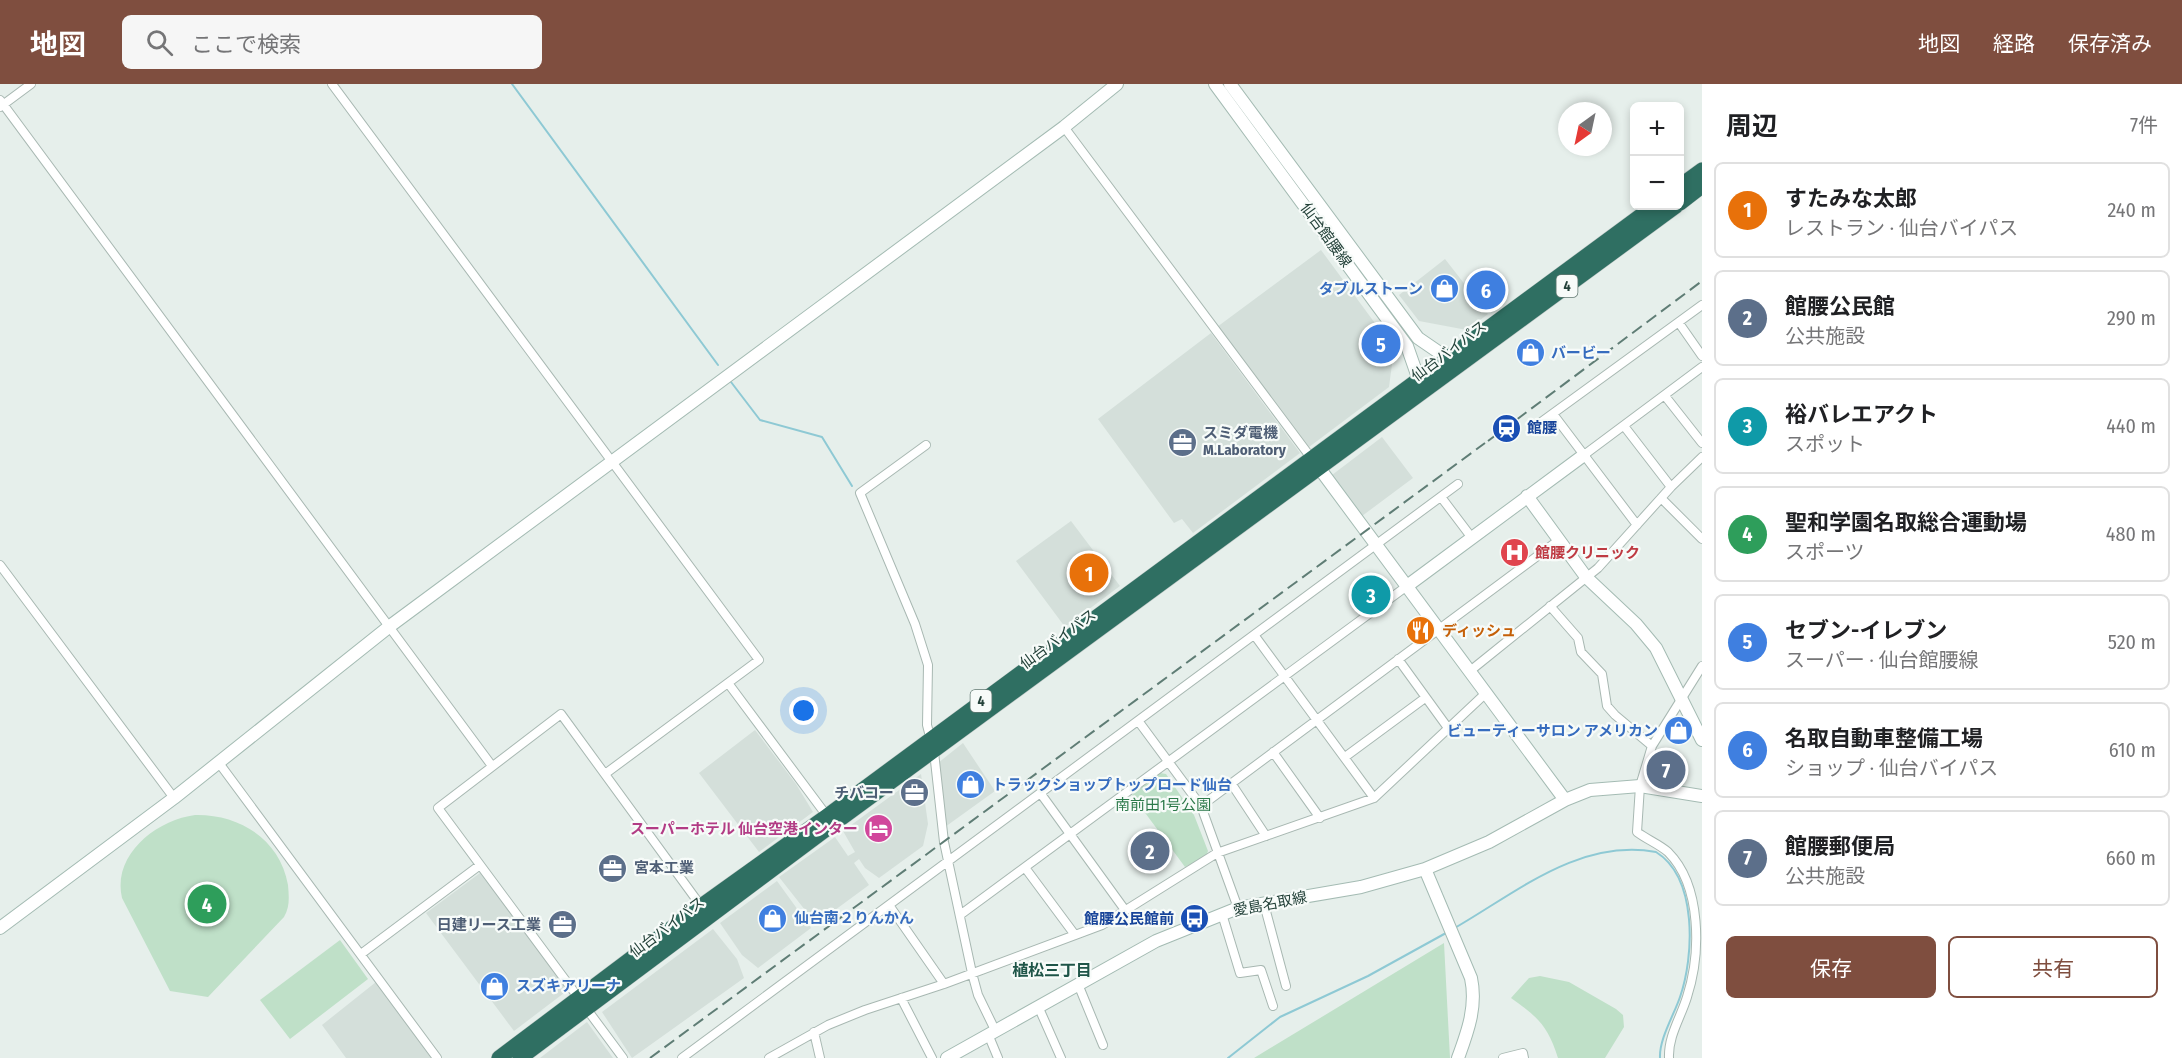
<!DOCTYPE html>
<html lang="ja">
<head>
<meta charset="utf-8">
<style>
  :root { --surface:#fff; --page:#f6f6f6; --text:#202124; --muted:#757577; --line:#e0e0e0; --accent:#7f4e3f }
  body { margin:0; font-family:"Fira Sans Condensed","Noto Sans JP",sans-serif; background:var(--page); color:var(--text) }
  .controls { position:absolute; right:18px; top:18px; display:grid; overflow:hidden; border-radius:9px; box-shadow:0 3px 9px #0003 }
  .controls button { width:54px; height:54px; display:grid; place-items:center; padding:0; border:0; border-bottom:2px solid var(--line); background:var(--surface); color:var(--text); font:30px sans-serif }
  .compass { position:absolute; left:1558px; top:18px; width:54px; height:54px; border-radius:50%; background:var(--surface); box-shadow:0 3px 9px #0003; rotate:213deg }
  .you { position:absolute; left:804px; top:627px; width:21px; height:21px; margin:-15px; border:4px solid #fff; border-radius:50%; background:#1a73e8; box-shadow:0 0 0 9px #1a73e833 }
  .badge { display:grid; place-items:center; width:39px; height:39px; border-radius:50%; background:var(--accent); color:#fff; font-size:20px; font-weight:700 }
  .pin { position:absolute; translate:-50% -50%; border:3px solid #fff; box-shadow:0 2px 6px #0006 }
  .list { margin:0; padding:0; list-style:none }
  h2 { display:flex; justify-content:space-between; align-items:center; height:78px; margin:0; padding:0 24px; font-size:26px }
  h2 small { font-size:20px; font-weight:400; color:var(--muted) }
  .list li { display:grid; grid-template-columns:39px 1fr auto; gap:18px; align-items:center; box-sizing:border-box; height:96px; margin:0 12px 12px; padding:0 12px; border:2px solid var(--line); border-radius:9px }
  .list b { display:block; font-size:22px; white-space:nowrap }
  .list p { margin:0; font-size:20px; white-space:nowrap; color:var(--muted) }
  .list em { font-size:20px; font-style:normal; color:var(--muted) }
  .actions { display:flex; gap:12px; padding:18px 24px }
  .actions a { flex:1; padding:14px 0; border:2px solid var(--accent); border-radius:9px; text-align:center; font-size:21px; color:var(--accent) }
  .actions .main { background:var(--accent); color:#fff }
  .icon { flex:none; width:33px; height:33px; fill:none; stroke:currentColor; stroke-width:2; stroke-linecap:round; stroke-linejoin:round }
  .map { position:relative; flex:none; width:1702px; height:974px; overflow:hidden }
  header { display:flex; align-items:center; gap:36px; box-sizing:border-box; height:84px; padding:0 30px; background:var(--accent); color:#fff }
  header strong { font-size:28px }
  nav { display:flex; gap:33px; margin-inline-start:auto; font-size:21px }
  .search { width:420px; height:54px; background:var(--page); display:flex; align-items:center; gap:15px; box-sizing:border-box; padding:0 21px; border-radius:9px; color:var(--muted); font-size:22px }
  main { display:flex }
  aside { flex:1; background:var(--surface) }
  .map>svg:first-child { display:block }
  .built { fill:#d4dfda }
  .green { fill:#bfe0c8 }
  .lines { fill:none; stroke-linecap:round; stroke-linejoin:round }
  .stream { stroke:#8ec9d4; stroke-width:2 }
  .street-casing { stroke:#a8b8b2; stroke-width:10 }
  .secondary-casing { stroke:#a4bbb3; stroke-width:14 }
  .highway-casing { stroke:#c2cac8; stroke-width:16 }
  .street { stroke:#fff; stroke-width:8 }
  .secondary { stroke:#fff; stroke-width:12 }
  .highway { stroke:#2f6f62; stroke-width:15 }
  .rail { stroke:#5f7d75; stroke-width:2; stroke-dasharray:12 6; stroke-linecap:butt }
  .labels { text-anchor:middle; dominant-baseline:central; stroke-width:4.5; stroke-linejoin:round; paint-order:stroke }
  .shield { fill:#f7fbf9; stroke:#637a73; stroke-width:1.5 }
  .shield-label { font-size:14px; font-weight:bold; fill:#24423a }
  .street-label { font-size:15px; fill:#24423a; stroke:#f7fbf9 }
  .shop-label { font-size:15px; font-weight:bold; fill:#366cbe; stroke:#f7fbf9; text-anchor:start }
  .transit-label { font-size:15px; font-weight:bold; fill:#164399; stroke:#f7fbf9; text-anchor:start }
  .service-label { font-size:15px; font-weight:bold; fill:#4e5e75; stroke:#f7fbf9; text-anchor:start }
  .health-label { font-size:15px; font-weight:bold; fill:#be3a42; stroke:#f7fbf9; text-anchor:start }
  .food-label { font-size:15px; font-weight:bold; fill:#c56008; stroke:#f7fbf9; text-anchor:start }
  .park-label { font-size:15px; fill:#2d7a4b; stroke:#f7fbf9 }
  .hotel-label { font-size:15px; font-weight:bold; fill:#b23c85; stroke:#f7fbf9; text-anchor:end }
  .neighbourhood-label { font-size:16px; font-weight:bold; fill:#1f5548; stroke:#f7fbf9 }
</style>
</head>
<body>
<header>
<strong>地図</strong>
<div class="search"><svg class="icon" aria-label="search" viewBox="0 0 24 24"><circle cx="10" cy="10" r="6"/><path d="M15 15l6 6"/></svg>ここで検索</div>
<nav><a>地図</a><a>経路</a><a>保存済み</a></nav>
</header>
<main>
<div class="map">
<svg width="1702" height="974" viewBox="0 0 1702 974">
  <rect width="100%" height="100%" fill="#e6efeb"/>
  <path class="built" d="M1321 166 1394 265 1389 303 1309 363 1217 243Z
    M1445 175 1488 230 1467 246 1419 237 1399 211Z
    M1211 249 1300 369 1193 449 1182 435 1174 439 1098 335Z
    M1382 353 1413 394 1362 432 1332 391Z
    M1071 437 1120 502 1065 543 1016 477Z
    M755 646 796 700 813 728 759 768 699 689Z
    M963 659 995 707 945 743 938 679Z
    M921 690 928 740 923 762 879 794 865 784 859 775 854 779 869 801 816 840 779 793 835 753 848 772 855 768 843 747Z
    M480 789 568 906 514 947 426 829Z
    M777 797 811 844 758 884 742 871 720 839Z
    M713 845 737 875 744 894 632 974 602 928Z
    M376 898 431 974H346L322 941Z
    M587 938 613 974H540Z"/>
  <path class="green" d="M1160 689 1166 690 1194 731 1208 767 1206 772 1185 783 1132 711Z
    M195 731C239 730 280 755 288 801 289 813 290 823 284 833L208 913 170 907 122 814C112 771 156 736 195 731Z
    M340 856 368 895 290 955 260 916Z
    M1444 859 1450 974H1254Z
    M1540 892 1569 898 1616 925 1623 931 1624 943 1605 974H1558C1548 942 1538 933 1511 914L1529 894Z"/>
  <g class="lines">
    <path class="stream" d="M512 0 718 281
      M731 298 760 336 822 353 852 402
      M1453 845C1516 809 1579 754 1656 768 1698 794 1694 873 1680 913 1674 931 1659 955 1660 974
      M1228 974 1280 933 1368 892 1446 849"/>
    <defs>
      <path id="street" d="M332 0 759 576 605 690
        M0 16 492 682
        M0 23 31 0
        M1064 43 1312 375
        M1679 239 1702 272
        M1665 312 1702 359
        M1553 330 1637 441
        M1624 342 1671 403
        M1533 344 1702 221
        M926 361 860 409 915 540 928 581 927 641 934 668 944 758 972 889 978 911 995 946
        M1584 371 1702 283
        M1441 413 1472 454
        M1661 414 1702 455
        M0 481 174 714
        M1550 522 1578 554 1581 568 1602 590 1607 622 1615 631 1652 662
        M1255 552 1374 714
        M1398 575 1448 644
        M1470 587 1598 484 1671 403 1702 373
        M728 599 827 732
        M1139 638 1201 722 1238 824
        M1273 668 1320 734
        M1345 673 1425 614
        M219 679 437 974
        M1231 699 1266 752
        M1041 710 1125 826
        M1201 722 1559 456
        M1026 785 1075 851
        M1264 820 1286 902
        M889 821 944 900
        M1222 830 1240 889 1261 886 1273 922
        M960 831 1407 502
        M361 870 480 781
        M1078 900 1103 961
        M901 914 932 974
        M1038 922 1061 974
        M814 948 820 974
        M988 950 998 974
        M623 974 438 724 561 630 701 822
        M682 974 1458 400
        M769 974 828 941 865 926 944 900 1102 841 1217 769 1374 714 1486 609
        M1503 974 1523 969 1524 974
        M1669 974C1668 952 1681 933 1687 913 1701 870 1702 802 1668 768 1659 760 1646 755 1637 748L1640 702 1652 662 1702 582"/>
      <path id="secondary" d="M1215 0 1407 262 1421 302
        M1230 0 1418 254 1453 278
        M1314 377 1565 716
        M1527 412 1586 493 1636 540 1656 564 1702 656
        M1407 502 1584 371
        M1425 785 1471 894C1477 922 1468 947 1458 974
        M0 844 174 714 390 542 1064 43 1117 0
        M947 974 1156 857 1238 824 1361 803 1425 785 1489 758 1565 716 1590 706 1640 702 1702 712"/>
      <path id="highway" d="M1680 102 1702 86
        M1680 119 1702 102
        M499 974 701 822 827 732 1654 122
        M520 974 821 749 1676 122"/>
    </defs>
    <use href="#street" class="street-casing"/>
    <use href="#secondary" class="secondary-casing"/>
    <use href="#highway" class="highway-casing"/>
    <use href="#street" class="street"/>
    <use href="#secondary" class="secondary"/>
    <use href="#highway" class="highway"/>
    <path class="rail" d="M1488 357 1702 197
      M650 974 1485 359"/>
  </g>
  <defs>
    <symbol id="shop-disc" viewBox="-11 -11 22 22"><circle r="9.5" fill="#3f7fe0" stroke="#f7fbf9"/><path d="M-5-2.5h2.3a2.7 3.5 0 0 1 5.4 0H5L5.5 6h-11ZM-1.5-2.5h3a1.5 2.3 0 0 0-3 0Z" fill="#fff"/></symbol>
    <symbol id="station-disc" viewBox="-11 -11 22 22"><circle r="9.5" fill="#1a4fb4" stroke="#f7fbf9"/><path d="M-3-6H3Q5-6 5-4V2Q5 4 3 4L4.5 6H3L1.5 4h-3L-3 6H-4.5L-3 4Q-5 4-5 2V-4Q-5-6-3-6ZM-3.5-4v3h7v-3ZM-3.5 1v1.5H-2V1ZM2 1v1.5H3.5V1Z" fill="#fff"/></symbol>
    <symbol id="office-disc" viewBox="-11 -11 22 22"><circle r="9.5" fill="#5c6f8a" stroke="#f7fbf9"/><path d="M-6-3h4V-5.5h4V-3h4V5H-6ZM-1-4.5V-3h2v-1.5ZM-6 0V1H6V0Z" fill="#fff"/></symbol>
    <symbol id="hospital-disc" viewBox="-11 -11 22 22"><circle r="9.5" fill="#e0444e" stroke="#f7fbf9"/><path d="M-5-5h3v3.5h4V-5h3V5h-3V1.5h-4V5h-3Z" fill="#fff"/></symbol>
    <symbol id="restaurant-disc" viewBox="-11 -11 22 22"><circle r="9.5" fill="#e8710a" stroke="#f7fbf9"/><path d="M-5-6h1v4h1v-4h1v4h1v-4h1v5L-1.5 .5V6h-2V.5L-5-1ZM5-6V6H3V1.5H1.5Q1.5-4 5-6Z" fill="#fff"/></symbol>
    <symbol id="hotel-disc" viewBox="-11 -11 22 22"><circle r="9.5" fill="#d1479c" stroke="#f7fbf9"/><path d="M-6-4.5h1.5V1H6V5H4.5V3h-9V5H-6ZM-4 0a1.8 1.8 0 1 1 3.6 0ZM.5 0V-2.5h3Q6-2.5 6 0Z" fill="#fff"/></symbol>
    <symbol id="bus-disc" viewBox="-11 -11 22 22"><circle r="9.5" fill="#1a4fb4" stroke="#f7fbf9"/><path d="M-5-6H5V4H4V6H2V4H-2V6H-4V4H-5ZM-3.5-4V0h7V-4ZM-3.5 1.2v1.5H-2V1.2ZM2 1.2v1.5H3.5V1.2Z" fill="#fff"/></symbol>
  </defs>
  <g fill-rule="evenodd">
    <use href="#shop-disc" x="1428" y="188" width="33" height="33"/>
    <use href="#shop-disc" x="1514" y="252" width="33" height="33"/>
    <use href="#station-disc" x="1490" y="328" width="33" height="33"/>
    <use href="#office-disc" x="1166" y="342" width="33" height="33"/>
    <use href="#hospital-disc" x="1498" y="452" width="33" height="33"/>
    <use href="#restaurant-disc" x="1404" y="530" width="33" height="33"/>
    <use href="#shop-disc" x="1662" y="630" width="33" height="33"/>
    <use href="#shop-disc" x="954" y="684" width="33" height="33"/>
    <use href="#office-disc" x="898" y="692" width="33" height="33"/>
    <use href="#hotel-disc" x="862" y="728" width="33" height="33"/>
    <use href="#office-disc" x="596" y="768" width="33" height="33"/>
    <use href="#shop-disc" x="756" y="818" width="33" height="33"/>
    <use href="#bus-disc" x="1178" y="818" width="33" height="33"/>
    <use href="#office-disc" x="546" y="824" width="33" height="33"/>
    <use href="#shop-disc" x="478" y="886" width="33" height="33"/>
  </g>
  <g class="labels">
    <g class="shield">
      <rect x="1556.5" y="191" width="21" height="22" rx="4.5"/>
      <rect x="970.5" y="606" width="21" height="22" rx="4.5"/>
    </g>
    <g class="shield-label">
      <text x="1567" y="202">4</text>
      <text x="981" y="617">4</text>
    </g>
    <g class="street-label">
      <text transform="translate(1326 151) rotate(54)">仙台館腰線</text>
      <text transform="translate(1449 267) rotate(-37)">仙台バイパス</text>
      <text transform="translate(1058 555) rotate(-36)">仙台バイパス</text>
      <text transform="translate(1270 820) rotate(-11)">愛島名取線</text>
      <text transform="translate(667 843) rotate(-37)">仙台バイパス</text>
    </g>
    <g class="shop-label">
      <text x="1423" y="205" text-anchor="end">タブルストーン</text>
      <text x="1551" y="269">バービー</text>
      <text x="1658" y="647" text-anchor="end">ビューティーサロン アメリカン</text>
      <text x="992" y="701">トラックショップトップロード仙台</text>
      <text x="794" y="834">仙台南２りんかん</text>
      <text x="516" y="902">スズキアリーナ</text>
    </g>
    <g class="transit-label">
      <text x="1527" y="344">館腰</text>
      <text x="1174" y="835" text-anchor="end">館腰公民館前</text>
    </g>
    <g class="service-label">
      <text x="1203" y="349">スミダ電機<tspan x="1203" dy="17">M.Laboratory</tspan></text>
      <text x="894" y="709" text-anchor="end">チバコー</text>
      <text x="634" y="784">宮本工業</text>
      <text x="541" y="841" text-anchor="end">日建リース工業</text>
    </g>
    <g class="health-label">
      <text x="1535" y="469">館腰クリニック</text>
    </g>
    <g class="food-label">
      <text x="1442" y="547">ディッシュ</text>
    </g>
    <g class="park-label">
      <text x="1163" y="721">南前田1号公園</text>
    </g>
    <g class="hotel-label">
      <text x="858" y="745">スーパーホテル 仙台空港インター</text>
    </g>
    <g class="neighbourhood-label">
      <text x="1052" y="886">植松三丁目</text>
    </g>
  </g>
</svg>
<div class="controls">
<button>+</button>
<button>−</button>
</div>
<svg class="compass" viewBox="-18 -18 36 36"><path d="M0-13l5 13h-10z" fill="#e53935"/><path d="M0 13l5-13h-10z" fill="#757577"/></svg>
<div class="you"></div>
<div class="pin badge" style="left:1089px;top:489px;background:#e8710a">1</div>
<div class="pin badge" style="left:1150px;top:767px;background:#5c6f8a">2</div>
<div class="pin badge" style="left:1371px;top:511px;background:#0f9aa8">3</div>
<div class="pin badge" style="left:207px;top:820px;background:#2e9e5b">4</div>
<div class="pin badge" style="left:1381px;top:260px;background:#3f7fe0">5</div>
<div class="pin badge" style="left:1486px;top:206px;background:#3f7fe0">6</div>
<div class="pin badge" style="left:1666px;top:686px;background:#5c6f8a">7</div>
</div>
<aside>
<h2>周辺<small>7件</small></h2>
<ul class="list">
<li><span class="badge" style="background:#e8710a">1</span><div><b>すたみな太郎</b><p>レストラン · 仙台バイパス</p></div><em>240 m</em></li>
<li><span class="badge" style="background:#5c6f8a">2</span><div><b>館腰公民館</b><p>公共施設</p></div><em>290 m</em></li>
<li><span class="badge" style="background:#0f9aa8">3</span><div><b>裕バレエアクト</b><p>スポット</p></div><em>440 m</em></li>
<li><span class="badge" style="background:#2e9e5b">4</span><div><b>聖和学園名取総合運動場</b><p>スポーツ</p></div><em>480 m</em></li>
<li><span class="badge" style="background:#3f7fe0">5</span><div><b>セブン-イレブン</b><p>スーパー · 仙台館腰線</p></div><em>520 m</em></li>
<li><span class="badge" style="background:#3f7fe0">6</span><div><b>名取自動車整備工場</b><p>ショップ · 仙台バイパス</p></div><em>610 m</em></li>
<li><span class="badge" style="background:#5c6f8a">7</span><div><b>館腰郵便局</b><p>公共施設</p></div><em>660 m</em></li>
</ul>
<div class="actions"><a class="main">保存</a><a>共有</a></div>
</aside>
</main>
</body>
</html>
